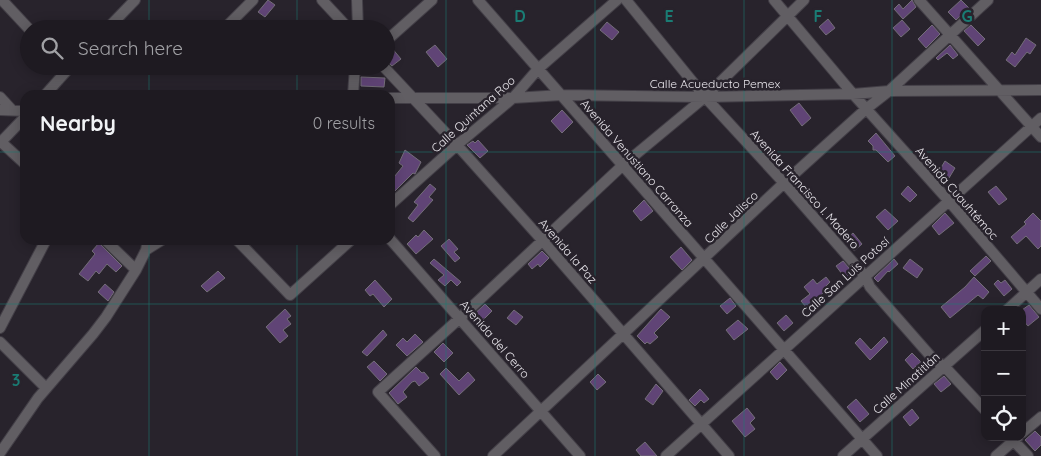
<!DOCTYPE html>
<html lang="en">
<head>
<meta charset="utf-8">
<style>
  :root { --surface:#1e1a21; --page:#2b272e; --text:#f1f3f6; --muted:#a1a1a5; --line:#3c383f }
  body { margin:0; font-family:Quicksand,sans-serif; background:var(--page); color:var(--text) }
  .controls { position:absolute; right:15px; bottom:15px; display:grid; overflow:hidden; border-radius:10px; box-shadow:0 2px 12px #0003 }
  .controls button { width:45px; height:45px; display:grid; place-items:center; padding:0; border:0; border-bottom:1px solid var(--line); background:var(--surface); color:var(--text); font:25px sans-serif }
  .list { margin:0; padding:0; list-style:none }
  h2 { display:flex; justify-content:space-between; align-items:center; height:65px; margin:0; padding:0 20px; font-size:21px }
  h2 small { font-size:16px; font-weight:400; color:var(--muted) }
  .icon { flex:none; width:28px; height:28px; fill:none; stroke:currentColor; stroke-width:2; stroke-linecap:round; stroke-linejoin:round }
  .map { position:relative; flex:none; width:1041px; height:456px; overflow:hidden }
  .search { position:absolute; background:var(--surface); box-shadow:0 2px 12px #0003; left:20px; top:20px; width:375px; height:55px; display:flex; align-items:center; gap:12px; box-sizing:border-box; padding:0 18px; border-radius:28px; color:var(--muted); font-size:19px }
  .panel { position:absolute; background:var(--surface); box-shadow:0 2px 12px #0003; left:20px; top:90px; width:375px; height:155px; border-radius:15px }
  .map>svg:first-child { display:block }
  .building { fill:#604476; stroke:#736d78 }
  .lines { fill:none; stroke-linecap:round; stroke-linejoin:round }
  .minor-casing { stroke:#433f47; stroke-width:12 }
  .minor { stroke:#615e63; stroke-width:10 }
  .grid { fill:none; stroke:#1a7c74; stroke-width:1; stroke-opacity:0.55 }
  .labels { text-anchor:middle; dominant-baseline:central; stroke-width:5; stroke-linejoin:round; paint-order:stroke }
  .street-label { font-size:12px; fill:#ebe8ee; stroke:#28232c }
  .grid-label { font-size:16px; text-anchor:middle; font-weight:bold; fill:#1a7c74; stroke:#28232c; stroke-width:5; stroke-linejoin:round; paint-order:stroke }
</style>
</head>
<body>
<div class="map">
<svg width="1041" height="456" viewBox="0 0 1041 456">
  <rect width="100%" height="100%" fill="#28232c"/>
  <path class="building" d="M268 0 275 5 265 17 258 12Z
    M912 0 916 7 903 19 894 9 899 4 903 9Z
    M961 0 969 8 956 20 948 12Z
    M828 19 835 28 826 35 819 27Z
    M902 20 910 29 901 37 893 28Z
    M607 22 619 32 612 40 600 30Z
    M932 25 940 34 926 48 918 39Z
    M971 25 985 39 978 46 964 31Z
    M1026 38 1036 45 1030 54 1027 52 1015 67 1006 60 1012 52 1015 55Z
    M435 45 447 59 438 67 426 52Z
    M950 45 958 55 953 59 947 53 938 60 936 58Z
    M391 47 401 59 392 66 386 60V50Z
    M361 77 385 78 384 87 361 86Z
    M799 103 811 118 802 126 790 110Z
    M562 110 573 122 562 133 551 121Z
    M876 133 895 156 888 162 876 150H873V146L868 141Z
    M478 140 488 151 480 158 467 145 473 141 475 143Z
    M405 150 421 162 415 174 413 173 390 196V182L403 166 399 163Z
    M945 161 955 168 949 178 939 171Z
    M430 184 436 189 429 197 433 200 413 222 408 218 418 205 414 202Z
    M908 186 917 195 910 202 901 194Z
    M996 186 1007 199 999 205 988 192Z
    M644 200 653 211 641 221 633 211Z
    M885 209 898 221 888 230 876 217Z
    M945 213 954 223 939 235 932 226Z
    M1033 213 1041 221V246L1038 249 1026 236 1017 244 1011 237 1026 224 1024 222Z
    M424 230 433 239 416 254 407 244 416 235 418 237Z
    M853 233 862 244 854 251 845 240Z
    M449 239 458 249 454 252 460 258 455 262 441 246Z
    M99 243 122 266 116 272 107 264 99 274 96 271 88 281 79 274 95 254 92 251Z
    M681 247 692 260 682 270 670 257Z
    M542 251 549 258 540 267 538 264 532 269 528 264Z
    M986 256 991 261 975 276 970 271Z
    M434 259 461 282 457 286 451 280 445 286 438 280 444 275 430 263Z
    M894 259 898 264 889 272 888 271 878 282 874 278Z
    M910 259 923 269 917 278 903 268Z
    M843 261 856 276 848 282 836 266Z
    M218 271 225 278 207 292 201 286Z
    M826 277 830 282 822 290 824 292 821 295 825 300 819 305 815 300 806 307 801 301 810 294 804 287 813 279 817 284Z
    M974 277 989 292 983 299 978 295 950 318 941 307 965 287Z
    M375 280 392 299 384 307 373 294 370 296 365 290Z
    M998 280 1001 283 1005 280 1012 289 1004 296 994 284Z
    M105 284 114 292 108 301 98 292Z
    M730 298 736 306 727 314 720 306Z
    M485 304 492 311 477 326 470 318Z
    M1029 305 1039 317 1028 326 1022 319V310Z
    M285 309 291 316 287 319 291 324 283 330 288 336 280 343 266 327Z
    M661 309 670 317 654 333 658 337 650 344 647 342 645 344 637 336Z
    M514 310 523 317 516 325 507 318Z
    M786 315 793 323 784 331 777 323Z
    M738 320 748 329 734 340 726 330Z
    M383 330 387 335 367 356 362 352Z
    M415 334 423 342 407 356 396 345 403 338 407 342Z
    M884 337 888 342 870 360 855 343 860 338 871 350Z
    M443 343 453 353 444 362 434 352Z
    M912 353 921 362 913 369 905 360Z
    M374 361 387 374 380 381 367 367Z
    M780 362 787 370 777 380 770 372Z
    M416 367 422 373 424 372 429 378 419 386 415 381 412 382 403 392 407 397 398 404 389 393Z
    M446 368 459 381 468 372 475 380 459 395 440 374Z
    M598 374 606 382 597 390 590 382Z
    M944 376 951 384 941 392 934 384Z
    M656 384 663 391 653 405 645 399Z
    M700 389 709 399 704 403 701 400 695 406 689 400Z
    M856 399 869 414 860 422 847 407Z
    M747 408 755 418 750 423 755 429 745 437 732 421Z
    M912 409 919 418 910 426 903 417Z
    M1035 431 1041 437V445L1035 451 1025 440Z
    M645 442 657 456H641L636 450Z"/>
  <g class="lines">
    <defs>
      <path id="minor" d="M2 0 29 29
        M322 0 349 29
        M357 0 358 29
        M478 0 877 456
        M626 0 705 97 784 183 865 276 870 287 934 360 944 366 985 410
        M774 0 853 94 948 200 1041 309
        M919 0 1041 137
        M107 29 135 0
        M224 29 253 0
        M386 41 432 0
        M383 66 457 145 542 240 729 456
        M45 95 71 66
        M353 95 355 66
        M0 97 12 110
        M390 98H513L562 95 705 97 853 94 889 91 1041 90
        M0 110 25 111
        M1 142 25 164
        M0 143 25 117
        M390 205 457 145 513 98 538 69 617 0
        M390 239 580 456
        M105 240 136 270
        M237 240 290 295 351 240
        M146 250 162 240
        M1007 310 1041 279
        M0 328 46 240
        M0 342 46 388
        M1022 433 1041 417
        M1010 437 1028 456
        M0 453 38 398 93 334 106 317 136 270 146 250 148 240
        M435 456 378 392 460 318 623 165 705 97 804 0
        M493 456 784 183 866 109 889 91 988 0
        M666 456 1041 118
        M843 456 985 330
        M996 456 1018 437"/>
    </defs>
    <use href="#minor" class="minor-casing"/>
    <use href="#minor" class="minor"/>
  </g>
  <path class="grid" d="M149 0V29M297 0V29M446 0V456M595 0V456M744 0V456M892 0V456M149 66V95M297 66V95M0 152H25M390 152H1041M149 240V456M297 240V456M0 304H1041"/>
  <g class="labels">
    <g class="street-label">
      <text x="715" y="83">Calle Acueducto Pemex</text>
      <text transform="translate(473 114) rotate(-42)">Calle Quintana Roo</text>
      <text transform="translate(637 163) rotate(49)">Avenida Venustiano Carranza</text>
      <text transform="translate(805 189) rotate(48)">Avenida Francisco I. Madero</text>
      <text transform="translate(957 193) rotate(49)">Avenida Cuauhtémoc</text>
      <text transform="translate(731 217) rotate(-44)">Calle Jalisco</text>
      <text transform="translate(568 251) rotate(49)">Avenida la Paz</text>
      <text transform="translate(845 277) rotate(-42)">Calle San Luis Potosí</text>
      <text transform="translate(495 339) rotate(49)">Avenida del Cerro</text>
      <text transform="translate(906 383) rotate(-42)">Calle Minatitlán</text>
    </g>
  </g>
  <g class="grid-label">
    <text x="520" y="22">D</text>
    <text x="669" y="22">E</text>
    <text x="818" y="22">F</text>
    <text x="967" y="22">G</text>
    <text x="16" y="386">3</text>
  </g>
</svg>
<div class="controls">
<button>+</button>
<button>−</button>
<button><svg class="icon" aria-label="locate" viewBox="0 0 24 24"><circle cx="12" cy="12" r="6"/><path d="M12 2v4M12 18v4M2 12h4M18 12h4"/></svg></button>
</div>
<div class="search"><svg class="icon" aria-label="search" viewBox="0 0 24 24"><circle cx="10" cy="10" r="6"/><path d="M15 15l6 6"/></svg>Search here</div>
<section class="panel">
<h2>Nearby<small>0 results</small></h2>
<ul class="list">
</ul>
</section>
</div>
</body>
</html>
